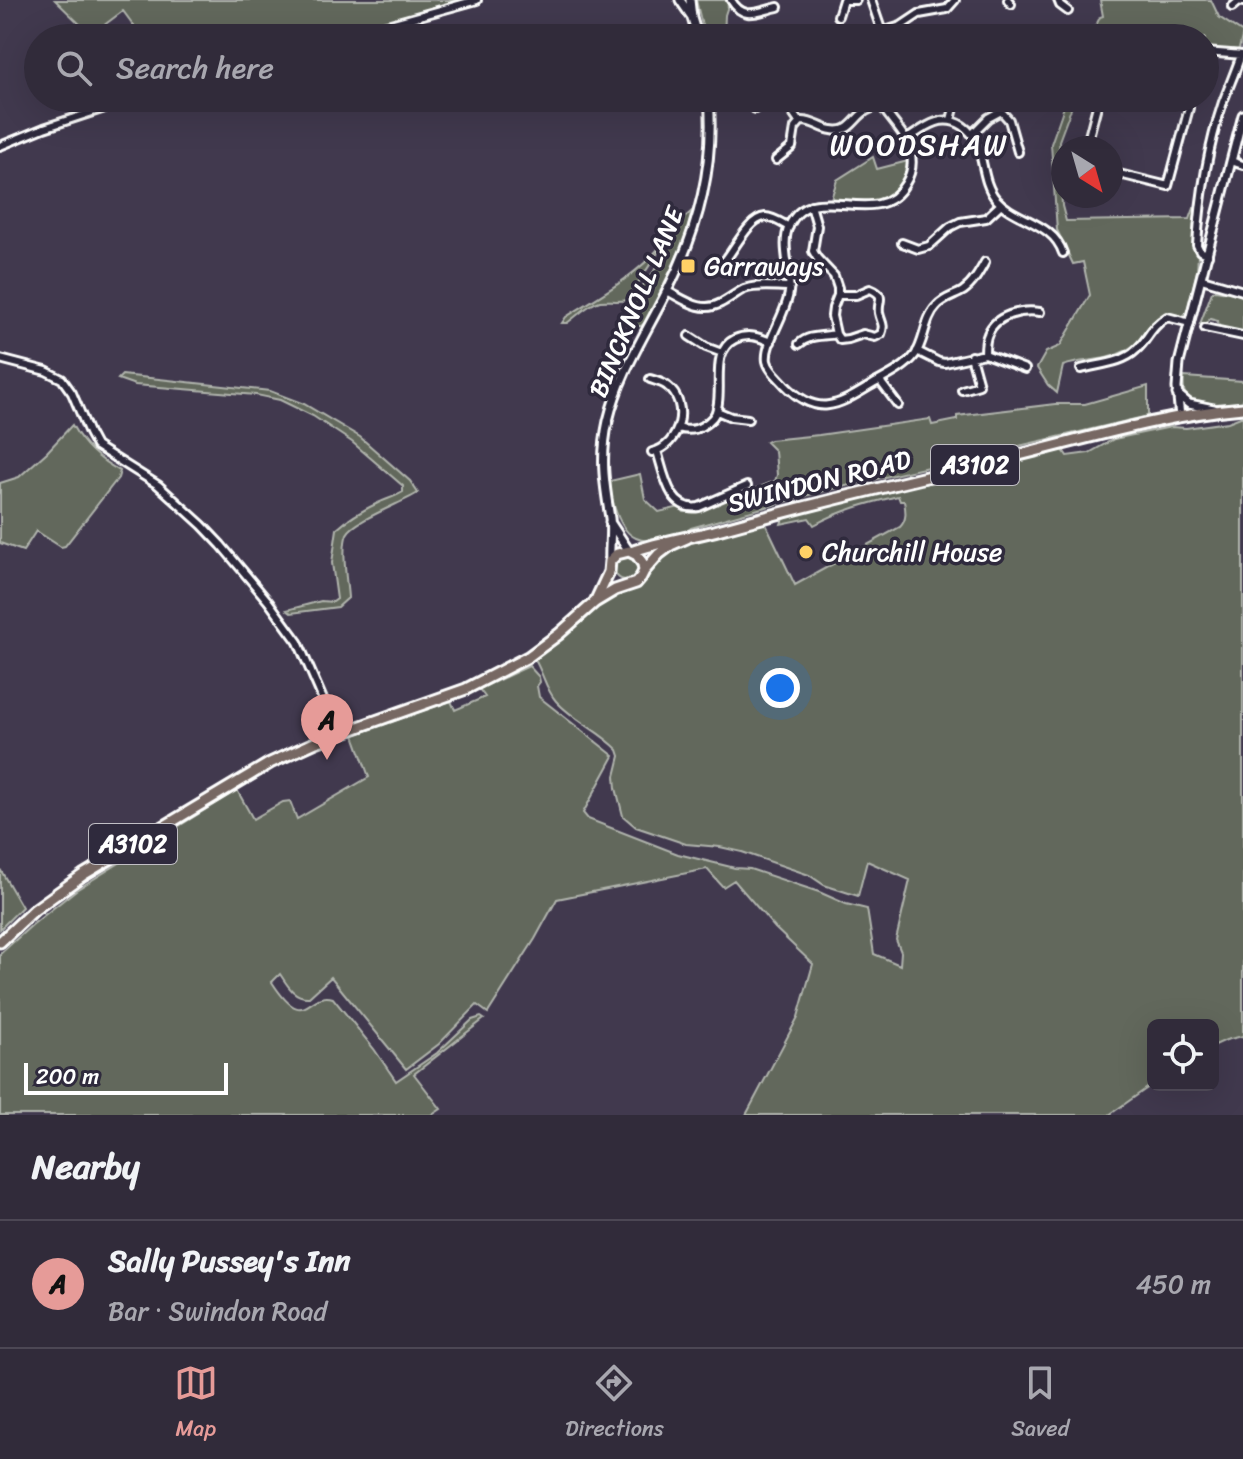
<!DOCTYPE html>
<html lang="en">
<head>
<meta charset="utf-8">
<style>
  :root { --surface:#312b3a; --page:#393342; --text:#f1f3f6; --muted:#a8a7af; --line:#4c4754; --accent:#e69b98 }
  body { margin:0; font-family:Sriracha,sans-serif; background:var(--page); color:var(--text) }
  .controls { position:absolute; right:24px; bottom:24px; display:grid; overflow:hidden; border-radius:12px; box-shadow:0 8px 32px #0002 }
  .controls button { width:72px; height:72px; display:grid; place-items:center; padding:0; border:0; border-bottom:2px solid var(--line); background:var(--surface); color:var(--text); font:40px sans-serif }
  .compass { position:absolute; left:1051px; top:136px; width:72px; height:72px; border-radius:50%; background:var(--surface); box-shadow:0 8px 32px #0002; rotate:143deg }
  .scale { position:absolute; left:24px; bottom:20px; width:204px; box-sizing:border-box; padding-left:8px; border:4px solid #fff; border-top:0; font-size:22px; line-height:28px; white-space:nowrap; color:#fff; -webkit-text-stroke:6px #2f2a3d; paint-order:stroke }
  .you { position:absolute; left:780px; top:688px; width:28px; height:28px; margin:-20px; border:6px solid #fff; border-radius:50%; background:#1a73e8; box-shadow:0 0 0 12px #1a73e833 }
  .badge { display:grid; place-items:center; width:52px; height:52px; border-radius:50%; background:var(--accent); color:#111; font-size:26px; font-weight:700 }
  .pin { position:absolute; translate:-50% -66px; filter:drop-shadow(0 2px 4px #0008) }
  .pin::after { content:''; position:absolute; top:42px; width:28px; height:24px; background:inherit; clip-path:polygon(0 0,100% 0,50% 100%) }
  .list { margin:0; padding:0; list-style:none }
  h2 { display:flex; justify-content:space-between; align-items:center; height:104px; margin:0; padding:0 32px; font-size:34px }
  h2 small { font-size:26px; font-weight:400; color:var(--muted) }
  .list li { display:grid; grid-template-columns:52px 1fr auto; gap:24px; align-items:center; box-sizing:border-box; height:128px; padding:0 32px; border-top:2px solid var(--line) }
  .list b { display:block; font-size:30px; white-space:nowrap }
  .list p { margin:0; font-size:26px; white-space:nowrap; color:var(--muted) }
  .list em { font-size:26px; font-style:normal; color:var(--muted) }
  .icon { flex:none; width:44px; height:44px; fill:none; stroke:currentColor; stroke-width:2; stroke-linecap:round; stroke-linejoin:round }
  .map { position:relative; flex:none; width:1243px; height:1115px; overflow:hidden }
  .search { position:absolute; background:var(--surface); box-shadow:0 8px 32px #0002; left:24px; right:24px; top:24px; height:88px; display:flex; align-items:center; gap:20px; box-sizing:border-box; padding:0 28px; border-radius:44px; color:var(--muted); font-size:30px }
  .sheet { height:232px; background:var(--surface) }
  nav { display:flex; justify-content:space-around; align-items:center; box-sizing:border-box; height:112px; border-top:2px solid var(--line); background:var(--surface); font-size:22px; color:var(--muted) }
  nav a { display:grid; justify-items:center; gap:4px }
  nav .on { color:var(--accent) }
  .map>svg:first-child { display:block }
  .green { fill:#62685b; stroke:#b0b4ad; stroke-width:2 }
  .lines { fill:none; stroke-linecap:round; stroke-linejoin:round }
  .minor-casing { stroke:#fff; stroke-width:12 }
  .tertiary-casing { stroke:#fff; stroke-width:13 }
  .primary-casing { stroke:#fff; stroke-width:15 }
  .minor { stroke:#2f2a3d; stroke-width:6 }
  .tertiary { stroke:#2f2a3d; stroke-width:7 }
  .primary { stroke:#776864; stroke-width:9 }
  .poi-dot { fill:#ffd166; stroke:#2f2a3d; stroke-width:3 }
  .labels { text-anchor:middle; dominant-baseline:central; stroke-width:7; stroke-linejoin:round; paint-order:stroke }
  .shield { fill:#2f2a3d; stroke:#c1bfc5; stroke-width:2 }
  .shield-label { font-size:24px; font-weight:bold; fill:#fff }
  .poi-label { font-size:26px; fill:#fff; stroke:#2f2a3d; text-anchor:start }
  .street-label { font-size:26px; fill:#fff; stroke:#2f2a3d }
  .quarter-label { font-size:30px; letter-spacing:2px; fill:#fff; stroke:#2f2a3d }
</style>
</head>
<body>
<div class="map">
<svg width="1243" height="1115" viewBox="0 0 1243 1115">
  <rect width="100%" height="100%" fill="#41394e"/>
  <filter id="ink" filterUnits="userSpaceOnUse"><feTurbulence type="fractalNoise" baseFrequency=".0125" numOctaves="2"/><feDisplacementMap in="SourceGraphic" scale="16" xChannelSelector="R" yChannelSelector="G"/><feConvolveMatrix kernelMatrix="1 2 1 2 8 2 1 2 1" color-interpolation-filters="sRGB"/></filter>
  <g filter="url(#ink)">
    <path class="green" d="M55 0H470L330 38H143L123 11 91 35Z
      M696 0H730L725 15 724 38H705Z
      M1100 0H1211L1219 17 1243 33 1239 49 1235 51 1205 48V38H1125V36L1104 31 1100 38H1090L1100 17 1103 16Z
      M1067 98H1075L1059 141 1062 206 1066 221 1190 219 1194 208 1197 213 1194 242 1198 255 1197 271 1187 312 1182 317C1140 313 1154 335 1125 351 1103 363 1084 358 1063 366L1057 393 1048 385 1037 368 1046 352 1060 346 1090 295 1083 262 1073 264 1057 230 1051 144Z
      M873 157 877 169 912 160 900 191 879 204 830 202 837 180Z
      M692 211 684 242 646 322 641 326H636L628 312V305L654 271 682 220Z
      M681 217 627 300C618 302 609 300 600 301 588 304 577 316 567 323H562L566 317C597 297 635 277 659 248 668 238 672 226 681 217Z
      M1215 290 1235 293 1243 296V333L1219 328 1218 321 1210 319 1206 324H1200L1212 292Z
      M122 375 270 391 304 404 360 437 410 481 418 493C404 502 353 521 347 534 341 549 347 582 348 598L338 607 291 613 287 610 321 601 333 602 337 599 332 563 337 529C349 518 363 510 378 503 386 499 395 497 403 492V486L352 442 313 416 280 400 256 395 135 385 118 379Z
      M1184 377 1243 381V403L1212 404C1194 396 1181 406 1184 377Z
      M1148 386V416L816 493 691 528C684 534 677 535 667 537 657 539 646 543 636 538 619 531 610 498 610 481L640 474 645 499 659 512 680 507 684 512H695L775 481 777 475 775 451 766 442 770 440 819 435 930 419 932 425 957 420V416L1055 404H1085Z
      M1243 416V1036L1226 1040 1213 1046V1025H1153V1084L1109 1115H746L798 1017 813 964 775 928 734 880 723 887 707 869 557 899 535 939 488 1013 477 1005 439 1044 406 1069 331 977 309 997C294 998 287 985 280 974L272 982C306 1035 307 990 333 998L374 1049 396 1081 437 1053 472 1020 481 1017 484 1019 414 1074 441 1109 432 1115H0V954L32 925 76 890 237 790 253 819 283 802 290 801 297 819 369 777 354 735 451 701 455 710 485 697 479 689 529 666 539 677 540 682 537 686 539 697 614 756 583 813 588 819 678 854 735 868 750 869 819 892 846 904 867 909 874 954 900 965 901 952 896 940 910 880 867 861 858 896 824 885 809 875 742 852 720 847 686 844 636 827 623 816 616 788 615 776 620 756 618 750C600 731 574 721 556 701 546 690 543 673 535 660L536 658 607 599 616 594 640 587C656 569 659 554 683 545L765 522 795 585 900 527C907 520 906 511 904 501H900L898 496C869 503 841 510 814 525L809 518 781 524 782 521 789 516 857 497 932 480 946 481 979 474 993 466 1063 450 1067 456 1089 453 1114 439 1171 427 1186 428 1228 422Z
      M72 425C83 445 99 460 120 471L118 478 65 546 61 547 36 531 23 551 0 543V483L19 477 47 452Z
      M614 568a12 12 0 1 1 24 0a12 12 0 1 1-24 0Z
      M0 869 22 907 0 929Z"/>
    <g class="lines">
      <defs>
        <path id="minor" d="M731 0C744 22 759 11 778 7
          M843 0H856
          M871 0 884 38
          M1008 0 1011 4
          M1058 0 1060 5 1068 11
          M1232 7 1239 1 1243 2
          M838 16 843 0
          M882 32 901 26 919 14 947 9 955 0
          M340 38 477 0
          M1205 52 1243 55
          M779 98 785 102 799 122
          M878 98C886 119 908 132 911 155 913 165 910 176 905 184 877 233 813 175 789 226 780 246 792 271 789 292 787 313 764 343 767 361 769 370 779 378 785 385 819 420 840 404 875 383 888 376 906 367 915 355 925 341 924 319 937 306 944 298 955 296 963 291 973 284 979 273 985 262
          M755 109 763 98
          M1001 111 1009 120 1018 152
          M951 120 954 108 952 98
          M972 134 988 118 1001 111 1005 98
          M906 140C924 128 941 112 963 126 987 142 978 178 996 199 1015 221 1053 222 1063 253
          M0 146 44 128 135 98
          M1086 148 1099 98
          M776 160 792 147 795 128 801 121C813 120 821 129 832 130 849 133 852 122 863 113 868 109 875 107 881 105
          M1231 161 1243 165
          M1111 172 1168 186 1189 108 1186 102 1176 98
          M811 205 817 226 813 251 817 258 834 276 838 288V295L833 308 832 316 836 334 840 340 848 339 863 334 875 337 881 334C885 324 881 323 879 313 877 300 887 296 870 289L856 295H838
          M902 243 918 249 929 246 950 227 960 222 986 218 1001 204
          M1208 255 1200 251 1197 245C1200 197 1208 147 1223 102 1229 86 1236 70 1241 55
          M722 264C733 253 748 218 765 217 773 217 782 223 789 227
          M1202 279 1243 291
          M667 291C685 300 702 314 721 303 729 299 736 293 744 289 758 284 775 287 790 287
          M1205 328 1243 336
          M689 336 706 347 722 353
          M799 344C810 334 822 337 836 334
          M917 351 939 362 945 363 985 354 1025 369
          M985 354C985 348 985 340 988 334 995 315 1022 309 1040 312
          M0 359 46 371 62 379 72 393 89 433 96 446 158 485 202 525 221 545 268 601 298 642 338 734
          M1081 369C1099 364 1123 363 1136 350 1149 339 1149 328 1167 317L1190 323
          M650 379C656 381 662 382 667 386 691 404 680 446 652 452
          M880 381 898 405
          M962 390 979 385 971 356
          M717 411 731 417 748 419
          M678 428C687 431 694 431 702 426 709 422 716 416 717 408 723 386 710 351 735 339 748 333 759 337 771 342
          M657 451C664 473 669 512 699 507L747 486"/>
        <path id="tertiary" d="M680 0 691 16
          M690 0 692 18 698 38
          M1177 394 1189 404 1214 409
          M1180 417 1177 388 1179 363 1243 115
          M610 522 629 551
          M610 561C609 547 612 532 610 518 604 482 600 457 608 421 619 374 645 335 666 293 697 233 715 166 709 98"/>
        <path id="primary" d="M631 552C658 542 686 538 714 531 804 506 895 484 986 463 1070 444 1158 415 1243 408
          M595 602 609 572 610 561 617 554 629 551 637 555 643 564 644 571
          M0 942 34 910 83 875 270 763 316 742 466 689 528 657 559 634 595 602 615 590 636 583 641 577 644 571 659 554 671 545 687 538"/>
      </defs>
      <use href="#minor" class="minor-casing"/>
      <use href="#tertiary" class="tertiary-casing"/>
      <use href="#primary" class="primary-casing"/>
      <use href="#minor" class="minor"/>
      <use href="#tertiary" class="tertiary"/>
      <use href="#primary" class="primary"/>
    </g>
  </g>
  <g class="poi-dot">
    <rect x="680" y="258" width="16" height="16" rx="4"/>
    <circle cx="806" cy="552" r="8"/>
  </g>
  <g class="labels">
    <g class="shield">
      <rect x="931" y="445" width="88" height="40" rx="6"/>
      <rect x="89" y="824" width="88" height="40" rx="6"/>
    </g>
    <g class="shield-label">
      <text x="975" y="465">A3102</text>
      <text x="133" y="844">A3102</text>
    </g>
    <g class="poi-label">
      <text x="704" y="266">Garraways</text>
      <text x="822" y="552">Churchill House</text>
    </g>
    <g class="street-label">
      <text transform="translate(636 302) rotate(-67)">BINCKNOLL LANE</text>
      <text transform="translate(819 481) rotate(-14)">SWINDON ROAD</text>
    </g>
    <g class="quarter-label">
      <text x="919" y="145">WOODSHAW</text>
    </g>
  </g>
</svg>
<div class="controls">
<button><svg class="icon" aria-label="locate" viewBox="0 0 24 24"><circle cx="12" cy="12" r="6"/><path d="M12 2v4M12 18v4M2 12h4M18 12h4"/></svg></button>
</div>
<svg class="compass" viewBox="-18 -18 36 36"><path d="M0-13l5 13h-10z" fill="#e53935"/><path d="M0 13l5-13h-10z" fill="#a8a7af"/></svg>
<div class="scale">200 m</div>
<div class="you"></div>
<div class="pin badge" style="left:327px;top:760px">A</div>
<div class="search"><svg class="icon" aria-label="search" viewBox="0 0 24 24"><circle cx="10" cy="10" r="6"/><path d="M15 15l6 6"/></svg>Search here</div>
</div>
<section class="sheet">
<h2>Nearby<small></small></h2>
<ul class="list">
<li><span class="badge">A</span><div><b>Sally Pussey's Inn</b><p>Bar · Swindon Road</p></div><em>450 m</em></li>
</ul>
</section>
<nav>
<a class="on"><svg class="icon" aria-label="map" viewBox="0 0 24 24"><path d="M3 6l6-2 6 2 6-2v14l-6 2-6-2-6 2zM9 4v14M15 6v14"/></svg>Map</a>
<a><svg class="icon" aria-label="directions" viewBox="0 0 24 24"><path d="M12 3l9 9-9 9-9-9zM9 14v-3h6M13 9l2 2-2 2"/></svg>Directions</a>
<a><svg class="icon" aria-label="saved" viewBox="0 0 24 24"><path d="M7 4h10v16l-5-4-5 4z"/></svg>Saved</a>
</nav>
</body>
</html>
